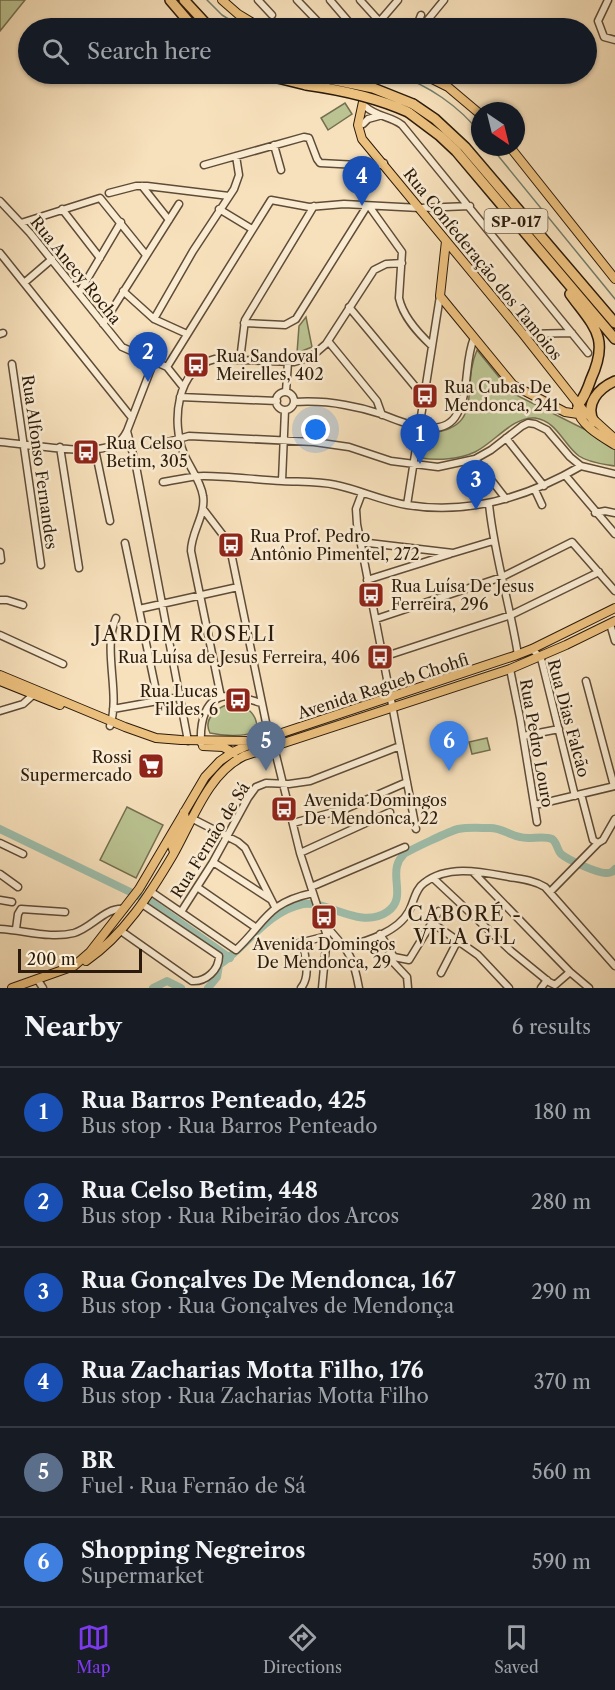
<!DOCTYPE html>
<html lang="en">
<head>
<meta charset="utf-8">
<style>
  :root { --surface:#171b24; --page:#20242c; --text:#f1f3f6; --muted:#9ea1a6; --line:#363941; --accent:#7c3aed }
  body { margin:0; font-family:"Libre Caslon Text",serif; background:var(--page); color:var(--text) }
  .compass { position:absolute; left:471px; top:102px; width:54px; height:54px; border-radius:50%; background:var(--surface); box-shadow:0 2px 4px #0004; rotate:145deg }
  .scale { position:absolute; left:18px; bottom:15px; width:124px; box-sizing:border-box; padding-left:6px; border:3px solid #2c1b0c; border-top:0; font-size:16px; line-height:21px; white-space:nowrap; color:#2c1b0c; -webkit-text-stroke:4px #faecd3; paint-order:stroke }
  .you { position:absolute; left:316px; top:430px; width:21px; height:21px; margin:-15px; border:4px solid #fff; border-radius:50%; background:#1a73e8; box-shadow:0 0 0 9px #1a73e833 }
  .badge { display:grid; place-items:center; width:39px; height:39px; border-radius:50%; background:var(--accent); color:#fff; font-size:20px; font-weight:700 }
  .pin { position:absolute; translate:-50% -50px; filter:drop-shadow(0 2px 3px #0008) }
  .pin::after { content:''; position:absolute; top:32px; width:21px; height:18px; background:inherit; clip-path:polygon(0 0,100% 0,50% 100%) }
  .list { margin:0; padding:0; list-style:none }
  h2 { display:flex; justify-content:space-between; align-items:center; height:78px; margin:0; padding:0 24px; font-size:26px }
  h2 small { font-size:20px; font-weight:400; color:var(--muted) }
  .list li { display:grid; grid-template-columns:39px 1fr auto; gap:18px; align-items:center; box-sizing:border-box; height:90px; padding:0 24px; border-top:2px solid var(--line) }
  .list b { display:block; font-size:22px; white-space:nowrap }
  .list p { margin:0; font-size:20px; white-space:nowrap; color:var(--muted) }
  .list em { font-size:20px; font-style:normal; color:var(--muted) }
  .icon { flex:none; width:33px; height:33px; fill:none; stroke:currentColor; stroke-width:2; stroke-linecap:round; stroke-linejoin:round }
  .map { position:relative; flex:none; width:615px; height:988px; overflow:hidden }
  .search { position:absolute; background:var(--surface); box-shadow:0 2px 4px #0004; left:18px; right:18px; top:18px; height:66px; display:flex; align-items:center; gap:15px; box-sizing:border-box; padding:0 21px; border-radius:33px; color:var(--muted); font-size:22px }
  .sheet { height:618px; background:var(--surface) }
  nav { display:flex; justify-content:space-around; align-items:center; box-sizing:border-box; height:84px; border-top:2px solid var(--line); background:var(--surface); font-size:16px; color:var(--muted) }
  nav a { display:grid; justify-items:center; gap:3px }
  nav .on { color:var(--accent) }
  .map>svg:first-child { display:block }
  .green { fill:#bbc392; stroke:#746f4f; stroke-width:1.5 }
  .lines { fill:none; stroke-linecap:round; stroke-linejoin:round }
  .stream { stroke:#707d6b; stroke-width:1.5 }
  .river { stroke:#9ebeab; stroke-width:8 }
  .minor-casing { stroke:#5f4c38; stroke-width:9 }
  .major-casing { stroke:#2c1b0c; stroke-width:10 }
  .highway-casing { stroke:#2c1b0c; stroke-width:12 }
  .minor { stroke:#faecd3; stroke-width:6 }
  .major { stroke:#ecc07e; stroke-width:8 }
  .highway { stroke:#ecc07e; stroke-width:9 }
  .highway-bridge-casing { stroke:#2c1b0c; stroke-width:12; stroke-linecap:butt }
  .highway-bridge { stroke:#ecc07e; stroke-width:9 }
  .labels { text-anchor:middle; dominant-baseline:central; stroke-width:5; stroke-linejoin:round; paint-order:stroke }
  .shield { fill:#faecd3; stroke:#6a5a48; stroke-width:1.5 }
  .shield-label { font-size:15px; font-weight:bold; fill:#2c1b0c }
  .street-label { font-size:16px; fill:#2c1b0c; stroke:#faecd3 }
  .poi-label { font-size:16px; fill:#2c1b0c; stroke:#faecd3; text-anchor:start }
  .quarter-label { font-size:20px; letter-spacing:1.5px; fill:#2c1b0c; stroke:#faecd3 }
</style>
</head>
<body>
<div class="map">
<svg width="615" height="988" viewBox="0 0 615 988">
  <rect width="100%" height="100%" fill="#f7e1bc"/>
  <filter id="stains"><feTurbulence type="fractalNoise" baseFrequency=".00333" numOctaves="4"/><feColorMatrix values="0 0 0 0 .2 0 0 0 0 .09 0 0 0 0 .02 0 0 0 .5 -.17"/></filter>
  <radialGradient id="worn" r=".72"><stop offset=".6" stop-color="#630" stop-opacity="0"/><stop offset="1" stop-color="#630" stop-opacity=".3"/></radialGradient>
  <path class="green" d="M0 0H25L0 31Z
    M345 103 352 114 328 130 321 118Z
    M306 317 312 347 297 353 299 326Z
    M477 350 512 393 596 435 615 447V466C604 464 589 463 579 456 563 444 557 421 535 418 513 416 494 443 475 452 460 459 438 461 421 458L425 434C487 429 460 389 477 350Z
    M234 704C249 706 258 716 257 731 245 737 223 736 210 733 202 718 220 704 234 704Z
    M487 738 490 750 472 754 469 742Z
    M127 807 163 825 136 878 100 860Z"/>
  <g class="lines">
    <path class="stream" d="M207 0 222 15 243 28
      M395 74C428 85 459 106 480 133
      M491 147 615 299"/>
    <path class="river" d="M0 829 151 902 230 958
      M153 988 167 981 181 988
      M208 988 217 977 219 965C247 946 268 911 303 904 328 900 360 930 387 912 405 900 393 882 397 866 398 862 401 857 404 854 410 850 450 831 458 829 468 827 480 828 490 828 502 828 509 835 520 837 529 840 543 835 552 839 557 842 557 850 561 854 568 860 599 874 607 873 611 873 612 872 615 869"/>
    <defs>
      <path id="minor" d="M258 0 272 15
        M297 0 324 28
        M330 0 354 28
        M360 0 380 22
        M608 0 598 21 604 37 615 40
        M374 28 398 0
        M416 28 421 15
        M421 28 444 0
        M366 107C377 117 391 116 402 125L588 353
        M363 124 368 119 379 116
        M274 145 281 170
        M204 165 304 137 309 138 317 159 320 163 377 166 384 163
        M142 186 169 220
        M109 193 136 186H147L229 196
        M0 201 30 233 122 347 167 367 183 387
        M369 206 402 252 399 298C403 317 418 333 432 346
        M62 209 100 258
        M219 209 252 229
        M21 223 100 198 146 255
        M0 253 132 418
        M24 283 52 259
        M123 291 154 319 187 334
        M79 293 121 222
        M349 307 423 396
        M154 319 193 251 234 189 239 175 236 156
        M244 323 285 325 296 319 367 206
        M103 324 179 204
        M0 334 3 333
        M523 334 572 333
        M328 341 377 401 382 415
        M240 360 245 320 314 206
        M12 364 41 565
        M167 367 271 200 309 207 344 204 420 208 470 206
        M286 392 288 362
        M276 401a9 9 0 1 1 18 0a9 9 0 1 1-18 0Z
        M180 397 277 401
        M294 402C311 401 329 402 345 405 357 407 369 410 381 414 401 422 443 441 457 414 470 391 464 362 474 338
        M127 431 136 466 188 741
        M506 438 544 486
        M0 442C28 444 91 456 114 445 121 442 124 437 127 431L154 361
        M153 446 189 436 314 442 349 447 391 461 438 467 475 459 491 450 522 426 528 423 535 424 547 430 570 457 581 466 615 474
        M60 447 79 568
        M95 449 110 521
        M475 459 506 499
        M565 475 615 534
        M282 481 285 410
        M163 482C177 480 191 476 204 476 230 476 256 480 282 481 300 482 319 481 336 485 360 490 382 501 407 505 469 515 528 497 581 466
        M535 490 542 505
        M362 493 356 509 357 524 416 829
        M489 504C494 555 510 604 518 655
        M407 505 440 296
        M203 509 229 543 269 737
        M595 513 605 511 615 513
        M360 542 453 553 493 541
        M125 543 158 700
        M0 552 1 560
        M367 580 450 554
        M0 600H7L23 605
        M139 609 238 587
        M376 619 502 577 572 542 615 591
        M610 624 615 641
        M0 635 63 664
        M532 649 540 657 542 662 575 796
        M383 657 511 615 599 572
        M510 669 520 718 537 822
        M586 681 614 786
        M221 697 191 551C191 532 206 515 203 496 201 481 190 468 184 454 171 423 176 368 215 359L294 362 311 357 326 344 374 270 386 264 402 263
        M113 709 180 697
        M0 711 23 704 33 695
        M110 726C121 693 102 650 116 618
        M523 736 559 729
        M201 743C200 724 204 696 229 696 239 695 251 700 261 703
        M274 747 300 853 327 936 322 988
        M581 794 593 840 598 843 603 840 615 819
        M535 805 615 786
        M193 819 238 842 245 848 275 907
        M293 823 345 809 407 782
        M0 843 23 854
        M300 853 390 812
        M213 862 270 899
        M473 872 570 972 589 988
        M0 874 18 887
        M433 878 511 951 549 982 555 985 570 972
        M197 887 255 927
        M311 887 405 847
        M150 891 236 950C266 922 266 903 313 893
        M550 892 598 843
        M0 900 12 902
        M181 912 213 862 248 798 256 787 266 783 289 784 310 781 400 746
        M431 922 478 955 509 988
        M326 926C348 951 353 954 359 988
        M0 929C24 930 50 939 74 933 92 928 105 907 124 909
        M16 929 18 914 21 909 65 912
        M121 931 192 981C206 982 219 970 219 956L142 904
        M380 934 394 957 409 960 439 911
        M283 947 327 936
        M346 947C367 941 398 932 409 911 414 902 415 889 424 883 448 864 482 872 509 877 521 879 534 880 545 887L615 966
        M389 954 392 961 407 977 408 988
        M441 973 458 940
        M37 979 43 988
        M301 988C311 976 305 958 303 943
        M541 988 547 980"/>
      <path id="major" d="M222 0 238 14 261 28
        M369 74 358 125 362 139 523 334 583 410 615 439
        M422 74 448 87 480 114
        M510 147 615 279
        M446 241 440 296 513 385 565 412 578 414
        M577 409C580 425 602 437 615 445
        M0 675 125 727 156 738 181 740 254 741
        M0 681 60 705
        M203 746 223 747 234 753
        M174 852 172 846 185 820 184 812
        M86 961C124 935 150 894 173 855 192 822 208 773 244 756L510 669 566 645 615 621
        M12 988 74 966 90 952 139 889 205 777 220 761 233 752 255 742 514 656 532 649 615 608"/>
      <path id="highway" d="M170 0 194 28
        M184 0 210 28
        M261 74 306 85
        M413 104 435 119 465 147 615 323
        M408 112 440 136 456 151 615 339
        M570 294C594 327 610 337 591 379 588 388 584 398 578 405
        M594 422C584 404 599 388 615 381"/>
    </defs>
    <use href="#minor" class="minor-casing"/>
    <use href="#major" class="major-casing"/>
    <use href="#highway" class="highway-casing"/>
    <use href="#minor" class="minor"/>
    <use href="#major" class="major"/>
    <use href="#highway" class="highway"/>
    <defs>
      <path id="highway-bridge" d="M305 74 373 88 413 104
        M306 85C342 90 375 97 408 112"/>
    </defs>
    <use href="#highway-bridge" class="highway-bridge-casing"/>
    <use href="#highway-bridge" class="highway-bridge"/>
  </g>
  <defs>
    <symbol id="bus-square" viewBox="-11 -11 22 22"><rect x="-9" y="-9" width="18" height="18" rx="4" fill="#8f2418" stroke="#faecd3"/><path d="M-5-6H5V4H4V6H2V4H-2V6H-4V4H-5ZM-3.5-4V0h7V-4ZM-3.5 1.2v1.5H-2V1.2ZM2 1.2v1.5H3.5V1.2Z" fill="#fff"/></symbol>
    <symbol id="supermarket-square" viewBox="-11 -11 22 22"><rect x="-9" y="-9" width="18" height="18" rx="4" fill="#8f2418" stroke="#faecd3"/><path d="M-6-5.5h2.5l.6 2H6L4.5 2H-2.5L-4.4-4H-6ZM-1.5 3.2a1.3 1.3 0 1 0 .1 0ZM3 3.2a1.3 1.3 0 1 0 .1 0Z" fill="#fff"/></symbol>
  </defs>
  <g fill-rule="evenodd">
    <use href="#bus-square" x="181" y="350" width="30" height="30"/>
    <use href="#bus-square" x="410" y="381" width="30" height="30"/>
    <use href="#bus-square" x="71" y="437" width="30" height="30"/>
    <use href="#bus-square" x="216" y="530" width="30" height="30"/>
    <use href="#bus-square" x="356" y="580" width="30" height="30"/>
    <use href="#bus-square" x="365" y="642" width="30" height="30"/>
    <use href="#bus-square" x="223" y="685" width="30" height="30"/>
    <use href="#supermarket-square" x="136" y="751" width="30" height="30"/>
    <use href="#bus-square" x="269" y="794" width="30" height="30"/>
    <use href="#bus-square" x="309" y="902" width="30" height="30"/>
  </g>
  <g class="labels">
    <rect class="shield" x="484.5" y="209" width="63" height="24" rx="4.5"/>
    <g class="shield-label">
      <text x="516" y="221">SP-017</text>
    </g>
    <g class="street-label">
      <text transform="translate(483 264) rotate(51)">Rua Confederação dos Tamoios</text>
      <text transform="translate(76 270) rotate(51)">Rua Anecy Rocha</text>
      <text transform="translate(40 462) rotate(82)">Rua Alfonso Fernandes</text>
      <text transform="translate(383 686) rotate(-18)">Avenida Ragueb Chohfi</text>
      <text transform="translate(569 718) rotate(75)">Rua Dias Falcão</text>
      <text transform="translate(537 743) rotate(80)">Rua Pedro Louro</text>
      <text transform="translate(210 840) rotate(-58)">Rua Fernão de Sá</text>
    </g>
    <g class="poi-label">
      <text x="216" y="356">Rua Sandoval<tspan x="216" dy="18">Meirelles, 402</tspan></text>
      <text x="444" y="387">Rua Cubas De<tspan x="444" dy="18">Mendonca, 241</tspan></text>
      <text x="106" y="443">Rua Celso<tspan x="106" dy="18">Betim, 305</tspan></text>
      <text x="250" y="536">Rua Prof. Pedro<tspan x="250" dy="18">Antônio Pimentel, 272</tspan></text>
      <text x="391" y="586">Rua Luísa De Jesus<tspan x="391" dy="18">Ferreira, 296</tspan></text>
      <text x="360" y="657" text-anchor="end">Rua Luísa de Jesus Ferreira, 406</text>
      <text x="218" y="691" text-anchor="end">Rua Lucas<tspan x="218" dy="18">Fildes, 6</tspan></text>
      <text x="132" y="757" text-anchor="end">Rossi<tspan x="132" dy="18">Supermercado</tspan></text>
      <text x="304" y="800">Avenida Domingos<tspan x="304" dy="18">De Mendonca, 22</tspan></text>
      <text x="324" y="944" text-anchor="middle">Avenida Domingos<tspan x="324" dy="18">De Mendonca, 29</tspan></text>
    </g>
    <g class="quarter-label">
      <text x="185" y="634">JARDIM ROSELI</text>
      <text x="465" y="914">CABORÉ -<tspan x="465" dy="23">VILA GIL</tspan></text>
    </g>
  </g>
  <rect width="100%" height="100%" filter="url(#stains)"/>
  <rect width="100%" height="100%" fill="url(#worn)"/>
</svg>
<svg class="compass" viewBox="-18 -18 36 36"><path d="M0-13l5 13h-10z" fill="#e53935"/><path d="M0 13l5-13h-10z" fill="#9ea1a6"/></svg>
<div class="scale">200 m</div>
<div class="you"></div>
<div class="pin badge" style="left:420px;top:464px;background:#1a4fb4">1</div>
<div class="pin badge" style="left:148px;top:382px;background:#1a4fb4">2</div>
<div class="pin badge" style="left:476px;top:510px;background:#1a4fb4">3</div>
<div class="pin badge" style="left:362px;top:206px;background:#1a4fb4">4</div>
<div class="pin badge" style="left:266px;top:771px;background:#5c6f8a">5</div>
<div class="pin badge" style="left:449px;top:771px;background:#3f7fe0">6</div>
<div class="search"><svg class="icon" aria-label="search" viewBox="0 0 24 24"><circle cx="10" cy="10" r="6"/><path d="M15 15l6 6"/></svg>Search here</div>
</div>
<section class="sheet">
<h2>Nearby<small>6 results</small></h2>
<ul class="list">
<li><span class="badge" style="background:#1a4fb4">1</span><div><b>Rua Barros Penteado, 425</b><p>Bus stop · Rua Barros Penteado</p></div><em>180 m</em></li>
<li><span class="badge" style="background:#1a4fb4">2</span><div><b>Rua Celso Betim, 448</b><p>Bus stop · Rua Ribeirão dos Arcos</p></div><em>280 m</em></li>
<li><span class="badge" style="background:#1a4fb4">3</span><div><b>Rua Gonçalves De Mendonca, 167</b><p>Bus stop · Rua Gonçalves de Mendonça</p></div><em>290 m</em></li>
<li><span class="badge" style="background:#1a4fb4">4</span><div><b>Rua Zacharias Motta Filho, 176</b><p>Bus stop · Rua Zacharias Motta Filho</p></div><em>370 m</em></li>
<li><span class="badge" style="background:#5c6f8a">5</span><div><b>BR</b><p>Fuel · Rua Fernão de Sá</p></div><em>560 m</em></li>
<li><span class="badge" style="background:#3f7fe0">6</span><div><b>Shopping Negreiros</b><p>Supermarket</p></div><em>590 m</em></li>
</ul>
</section>
<nav>
<a class="on"><svg class="icon" aria-label="map" viewBox="0 0 24 24"><path d="M3 6l6-2 6 2 6-2v14l-6 2-6-2-6 2zM9 4v14M15 6v14"/></svg>Map</a>
<a><svg class="icon" aria-label="directions" viewBox="0 0 24 24"><path d="M12 3l9 9-9 9-9-9zM9 14v-3h6M13 9l2 2-2 2"/></svg>Directions</a>
<a><svg class="icon" aria-label="saved" viewBox="0 0 24 24"><path d="M7 4h10v16l-5-4-5 4z"/></svg>Saved</a>
</nav>
</body>
</html>
